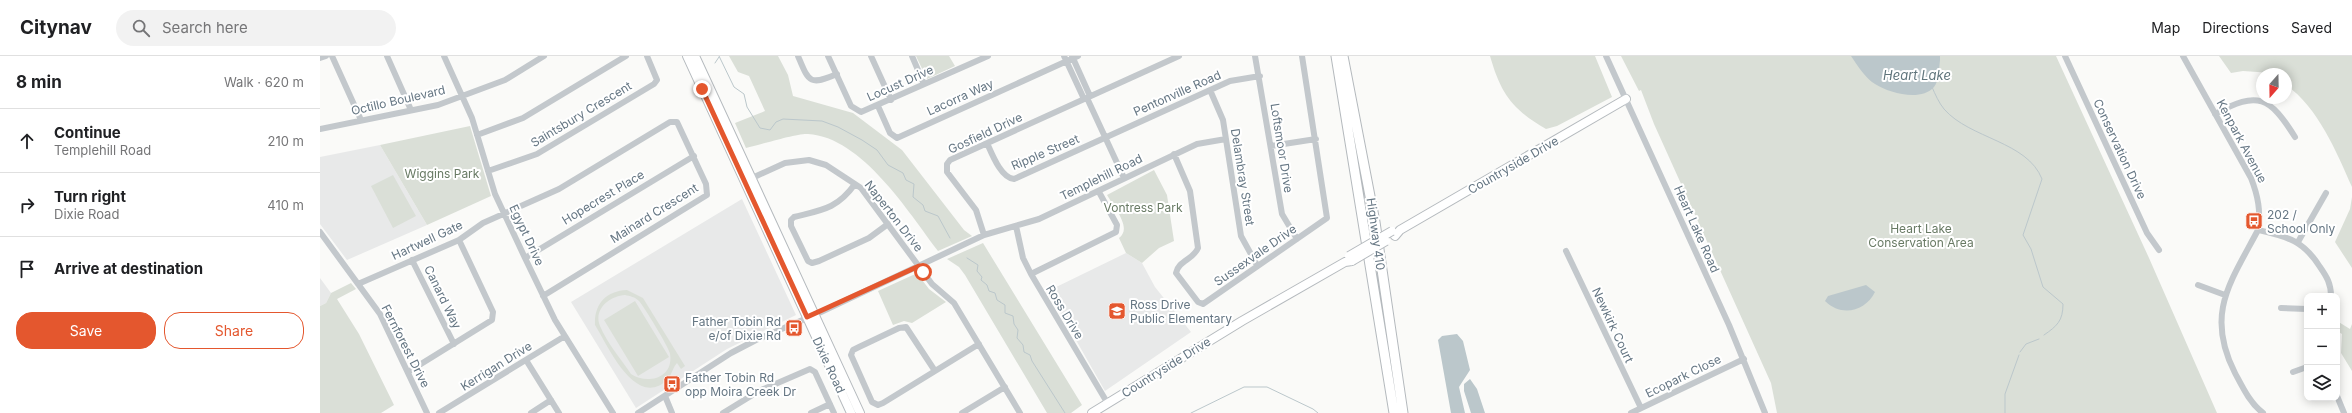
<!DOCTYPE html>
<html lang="en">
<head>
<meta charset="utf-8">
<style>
  :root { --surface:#fff; --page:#f2f2f2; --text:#202124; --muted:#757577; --line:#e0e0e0; --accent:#e4572e }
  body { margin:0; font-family:Inter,sans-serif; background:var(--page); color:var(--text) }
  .controls { position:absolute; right:12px; bottom:12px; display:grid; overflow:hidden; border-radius:8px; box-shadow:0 2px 10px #0003 }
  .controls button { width:36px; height:36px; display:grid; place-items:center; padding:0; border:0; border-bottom:1px solid var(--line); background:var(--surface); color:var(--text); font:20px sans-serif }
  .compass { position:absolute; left:1936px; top:12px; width:36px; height:36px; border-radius:50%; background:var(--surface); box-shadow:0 2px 10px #0003; rotate:200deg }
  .stop { position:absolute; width:12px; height:12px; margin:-9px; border:3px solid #e4572e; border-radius:50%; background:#fff }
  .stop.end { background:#e4572e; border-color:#fff; box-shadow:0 1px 4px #0008 }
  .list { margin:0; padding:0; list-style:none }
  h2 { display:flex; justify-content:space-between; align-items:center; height:52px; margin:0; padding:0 16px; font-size:17px }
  h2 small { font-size:13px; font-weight:400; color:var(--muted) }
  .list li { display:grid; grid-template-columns:26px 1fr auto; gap:12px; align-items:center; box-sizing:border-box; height:64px; padding:0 16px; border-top:1px solid var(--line) }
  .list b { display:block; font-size:15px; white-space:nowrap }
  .list p { margin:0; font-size:13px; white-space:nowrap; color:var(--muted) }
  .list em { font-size:13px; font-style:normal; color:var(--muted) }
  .actions { display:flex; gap:8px; padding:12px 16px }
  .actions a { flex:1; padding:9px 0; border:1px solid var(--accent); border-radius:16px; text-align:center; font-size:14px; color:var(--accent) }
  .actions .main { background:var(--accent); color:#fff }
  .icon { flex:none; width:22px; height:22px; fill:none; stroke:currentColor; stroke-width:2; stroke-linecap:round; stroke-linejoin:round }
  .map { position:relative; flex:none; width:2032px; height:357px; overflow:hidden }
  header { display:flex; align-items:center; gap:24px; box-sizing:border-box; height:56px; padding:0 20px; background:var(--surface); border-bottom:1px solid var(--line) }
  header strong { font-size:19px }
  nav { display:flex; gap:22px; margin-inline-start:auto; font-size:14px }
  .search { width:280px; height:36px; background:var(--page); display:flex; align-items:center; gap:10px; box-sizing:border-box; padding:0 14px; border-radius:22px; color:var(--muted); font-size:15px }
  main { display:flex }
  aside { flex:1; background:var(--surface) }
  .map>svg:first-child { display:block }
  .built { fill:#e8e9e9 }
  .green { fill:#dadfd7; fill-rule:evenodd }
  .water { fill:#bbc7cb }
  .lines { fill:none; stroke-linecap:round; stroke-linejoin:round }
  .stream { stroke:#bbc7cb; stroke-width:1 }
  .major-casing { stroke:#b5babe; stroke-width:10 }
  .highway-casing { stroke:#b4b9bd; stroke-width:11 }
  .minor { stroke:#c3c8cc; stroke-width:6 }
  .major { stroke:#fff; stroke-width:8 }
  .highway { stroke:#fff; stroke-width:9 }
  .major-bridge-casing { stroke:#b5babe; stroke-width:10; stroke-linecap:butt }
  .major-bridge { stroke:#fff; stroke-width:8 }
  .route { stroke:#e4572e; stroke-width:5 }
  .labels { text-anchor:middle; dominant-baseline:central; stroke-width:4; stroke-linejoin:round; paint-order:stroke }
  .street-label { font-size:12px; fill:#657683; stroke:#fff }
  .park-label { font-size:12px; fill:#687a64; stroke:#fff }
  .poi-label { font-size:12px; fill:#657683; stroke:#fff; text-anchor:start }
  .water-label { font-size:13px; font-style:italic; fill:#60757c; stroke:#fff }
</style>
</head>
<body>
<header>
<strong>Citynav</strong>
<div class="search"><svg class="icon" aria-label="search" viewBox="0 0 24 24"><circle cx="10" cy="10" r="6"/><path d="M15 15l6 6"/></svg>Search here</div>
<nav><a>Map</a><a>Directions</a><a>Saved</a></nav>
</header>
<main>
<aside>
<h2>8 min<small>Walk · 620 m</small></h2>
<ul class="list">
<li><svg class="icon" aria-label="ahead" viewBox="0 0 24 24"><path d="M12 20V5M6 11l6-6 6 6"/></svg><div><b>Continue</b><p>Templehill Road</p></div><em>210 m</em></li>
<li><svg class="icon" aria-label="right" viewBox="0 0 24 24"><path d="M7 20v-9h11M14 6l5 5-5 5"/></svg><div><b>Turn right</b><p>Dixie Road</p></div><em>410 m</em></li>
<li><svg class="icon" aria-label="arrive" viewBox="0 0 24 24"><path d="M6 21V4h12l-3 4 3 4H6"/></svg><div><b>Arrive at destination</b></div></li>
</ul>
<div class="actions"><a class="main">Save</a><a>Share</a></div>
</aside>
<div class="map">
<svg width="2032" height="357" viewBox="0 0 2032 357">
  <rect width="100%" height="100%" fill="#fafaf8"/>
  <path class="built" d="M60 89 107 169 27 204 0 168V101Z
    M422 143 476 259 407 293 316 352 251 246Z
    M806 197 822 207 835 231 871 276 785 335 728 235Z
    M0 222 11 237 6 247 0 250Z"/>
  <path class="green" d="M409 0H458L468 19 473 40 533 57 582 94 644 174 652 180 618 195C589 157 542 81 488 78 477 77 440 89 426 92L415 67 445 55 429 20 418 16Z
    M596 0H629L635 10 607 23Z
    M1170 0H1275L1292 41 1237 70 1226 73C1192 53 1181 38 1170 0Z
    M1301 0H1736L1829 202 1897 357H1457L1451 327 1334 68 1321 34 1319 35Z
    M1899 0H2032V131C2017 97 1998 51 1966 29V18L1923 15 1911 17Z
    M150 70 171 140 107 169 60 89Z
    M834 114 847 139 854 185 839 192 822 207 806 197 799 182C813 172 793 150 787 139Z
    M73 119 96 160 73 172 51 130Z
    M2032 141V212L2015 186 2030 153Z
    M663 187 762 349 751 357H727L645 219 639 211 627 203Z
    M593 219 599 220 609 233 626 246 592 267 584 265 573 269 558 235Z
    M31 227 36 233 17 243 39 278 74 349 61 357H0V250L6 247 11 237Z
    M307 234 323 242 365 310 361 313 357 307C353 311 352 318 348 323 316 355 288 290 275 269 274 248 286 235 307 234ZM305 239C310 240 315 241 319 245 323 249 350 293 350 298 354 322 327 329 311 318 301 303 287 287 280 270 273 253 290 240 305 239Z
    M315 245 349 301 318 320 284 264Z
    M2017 265 2030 273 2032 268V315L2021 297 2022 278 2017 275Z"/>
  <path class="water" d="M1531 0H1620V4C1619 12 1619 25 1614 31 1601 46 1569 37 1555 28 1546 23 1537 9 1531 0Z
    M1546 229 1555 236C1545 256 1521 261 1505 245L1508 240Z
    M1137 278 1143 285 1150 314 1139 331 1145 357H1131L1118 284 1122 280Z
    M1150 323 1157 333 1165 357H1151L1144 335V328Z"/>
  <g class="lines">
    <path class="stream" d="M399 0 414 31 424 38 427 51 440 72 450 74 456 66 463 63 502 65 518 71 542 84 557 94 568 109 583 117 586 124 594 128 593 141 603 149 605 155 618 160 630 182
      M395 7 399 1
      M1612 31C1615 38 1619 47 1624 53 1650 83 1707 85 1722 123L1703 179 1711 193 1723 231 1743 248C1743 265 1737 270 1724 279
      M647 202 658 209 657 215 662 221 661 224 667 229 669 235 675 237 677 244 685 249V257L693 260 694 268 698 274 697 282 703 289 704 296 710 299 712 305 745 357
      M1700 296 1706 288 1719 283
      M871 357 924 331H947L993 353 998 357
      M1685 357V338L1699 299"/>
    <defs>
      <path id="major" d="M367 0 531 357
        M375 0 540 357
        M1075 180 1080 174 1306 43
        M772 357 922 265 1025 206 1032 205"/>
      <path id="highway" d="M1016 0 1074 357
        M1023 0 1055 166 1083 357"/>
    </defs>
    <use href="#major" class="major-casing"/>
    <use href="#highway" class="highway-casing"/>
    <path class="minor" d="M12 0 41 64
      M67 0 91 54
      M124 0 152 62 175 138 205 202 235 264 293 357
      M478 0C489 26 489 30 517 18
      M508 0 531 50 541 56 668 0
      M551 0 571 44
      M592 0 604 28
      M744 0 764 43
      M752 0 770 40
      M935 0 962 158 977 183
      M1286 0 1409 269 1445 357
      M1745 0 1827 177 1839 194
      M1863 0 1931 122C1938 140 1941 155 1938 174 1910 227 1885 258 1915 317 1923 332 1930 347 1943 357
      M0 2 6 0
      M890 34 903 64 921 180 937 209
      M767 42 804 122
      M558 50 570 77 577 82 758 0
      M1895 58C1938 34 1950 41 1975 81
      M0 73 118 49 185 24 224 0
      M157 79 203 62 306 0
      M667 87C672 98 681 122 694 123L910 25 940 20
      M951 90 996 83
      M854 98 870 135 878 192C874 203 858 205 856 217L878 246 883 248 1007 162 982 0
      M168 115 217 98 334 28 337 24 327 0
      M432 122 465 107 489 104 506 109 541 132 612 228 634 247 700 357
      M535 128C517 153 502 154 474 161L471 164V170L488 205 492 207 499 205 549 182 568 168
      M696 170 703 202 711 218 788 348
      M1938 174C1968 181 1983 184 2000 211 2007 221 2011 228 2011 240
      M0 176 60 258 107 357
      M664 179 656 154 627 116V108L630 104 859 0
      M1978 186 2006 137
      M1246 195 1321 352
      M205 202 374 100
      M92 204 134 288
      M711 218 796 176 797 169 779 136
      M38 228 139 184 163 167 239 133 350 66H357L386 128 387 139 223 240
      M1878 229 1905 239
      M1961 252 1987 253
      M206 304 239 357
      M615 315 586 271 579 272 539 291 533 294 531 299 552 346 558 349 563 347 659 288
      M88 316 172 264 173 256 139 184
      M1973 316 1987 311
      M345 340 352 357
      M2017 340 2024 357
      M119 357 245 280
      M211 357 231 344
      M318 357 411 297 436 284 501 256 664 179 719 163 877 88 906 83
      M403 357 439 335 490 313 495 316 514 357
      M491 357 510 348
      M642 357 685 331
      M1311 357 1424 303"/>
    <use href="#major" class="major"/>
    <use href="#highway" class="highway"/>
    <defs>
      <path id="major-bridge" d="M1029 200 1072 175
        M1032 205 1066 185"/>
    </defs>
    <use href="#major-bridge" class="major-bridge-casing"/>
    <use href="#major-bridge" class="major-bridge"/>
  </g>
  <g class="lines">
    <path class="route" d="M382 33 487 261 599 210 603 216"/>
  </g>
  <defs>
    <symbol id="bus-square" viewBox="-11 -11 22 22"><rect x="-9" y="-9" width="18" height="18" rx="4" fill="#e4572e" stroke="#fff"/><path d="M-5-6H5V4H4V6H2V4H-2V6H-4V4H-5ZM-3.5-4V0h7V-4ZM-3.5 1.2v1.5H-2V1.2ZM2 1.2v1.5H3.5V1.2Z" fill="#fff"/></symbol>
    <symbol id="school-square" viewBox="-11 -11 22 22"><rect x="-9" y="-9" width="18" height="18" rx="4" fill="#e4572e" stroke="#fff"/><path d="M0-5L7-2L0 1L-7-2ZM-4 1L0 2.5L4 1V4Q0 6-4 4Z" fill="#fff"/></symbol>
  </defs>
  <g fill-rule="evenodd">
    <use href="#bus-square" x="1924" y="155" width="20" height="20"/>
    <use href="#school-square" x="787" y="245" width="20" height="20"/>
    <use href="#bus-square" x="464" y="262" width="20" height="20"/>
    <use href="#bus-square" x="342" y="318" width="20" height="20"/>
  </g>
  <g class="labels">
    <g class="street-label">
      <text transform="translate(580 27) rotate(-24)">Locust Drive</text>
      <text transform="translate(857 37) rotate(-24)">Pentonville Road</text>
      <text transform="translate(640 41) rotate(-24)">Lacorra Way</text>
      <text transform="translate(78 44) rotate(-13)">Octillo Boulevard</text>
      <text transform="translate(261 58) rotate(-31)">Saintsbury Crescent</text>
      <text transform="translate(665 77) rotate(-25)">Gosfield Drive</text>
      <text transform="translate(1922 85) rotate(62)">Kenpark Avenue</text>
      <text transform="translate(962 92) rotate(81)">Loftsmoor Drive</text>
      <text transform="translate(1800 93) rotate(65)">Conservation Drive</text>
      <text transform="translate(725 96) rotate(-23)">Ripple Street</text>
      <text transform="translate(1193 109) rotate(-30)">Countryside Drive</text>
      <text transform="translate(781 121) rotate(-26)">Templehill Road</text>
      <text transform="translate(923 121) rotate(81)">Delambray Street</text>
      <text transform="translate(283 141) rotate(-31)">Hopecrest Place</text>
      <text transform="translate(334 157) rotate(-32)">Mainard Crescent</text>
      <text transform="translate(574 160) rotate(52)">Naperton Drive</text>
      <text transform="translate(1377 173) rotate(66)">Heart Lake Road</text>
      <text transform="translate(1056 178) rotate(82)">Highway 410</text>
      <text transform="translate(207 179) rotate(65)">Egypt Drive</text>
      <text transform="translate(107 184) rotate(-25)">Hartwell Gate</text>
      <text transform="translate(935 199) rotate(-35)">Sussexvale Drive</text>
      <text transform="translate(123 241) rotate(64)">Canard Way</text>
      <text transform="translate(745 256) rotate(59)">Ross Drive</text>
      <text transform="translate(1293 269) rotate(65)">Newkirk Court</text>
      <text transform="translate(86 290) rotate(63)">Fernforest Drive</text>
      <text transform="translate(509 309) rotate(65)">Dixie Road</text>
      <text transform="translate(176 310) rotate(-32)">Kerrigan Drive</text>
      <text transform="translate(846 311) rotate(-32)">Countryside Drive</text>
      <text transform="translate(1363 320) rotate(-26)">Ecopark Close</text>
    </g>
    <g class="park-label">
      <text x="122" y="117">Wiggins Park</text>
      <text x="823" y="151">Vontress Park</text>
      <text x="1601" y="172">Heart Lake<tspan x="1601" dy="14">Conservation Area</tspan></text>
    </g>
    <g class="poi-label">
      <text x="1947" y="158">202 /<tspan x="1947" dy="14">School Only</tspan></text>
      <text x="810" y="248">Ross Drive<tspan x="810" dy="14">Public Elementary</tspan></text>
      <text x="461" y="265" text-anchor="end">Father Tobin Rd<tspan x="461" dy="14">e/of Dixie Rd</tspan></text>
      <text x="365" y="321">Father Tobin Rd<tspan x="365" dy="14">opp Moira Creek Dr</tspan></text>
    </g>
    <g class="water-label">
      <text x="1597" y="19">Heart Lake</text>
    </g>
  </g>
</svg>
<div class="controls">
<button>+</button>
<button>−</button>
<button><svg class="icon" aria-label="layers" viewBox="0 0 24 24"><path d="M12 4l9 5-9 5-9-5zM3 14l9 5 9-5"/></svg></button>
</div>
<svg class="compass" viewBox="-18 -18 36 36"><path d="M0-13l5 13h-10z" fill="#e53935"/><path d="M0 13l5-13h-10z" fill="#757577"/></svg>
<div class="stop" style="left:603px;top:216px"></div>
<div class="stop end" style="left:382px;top:33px"></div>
</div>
</main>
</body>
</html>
